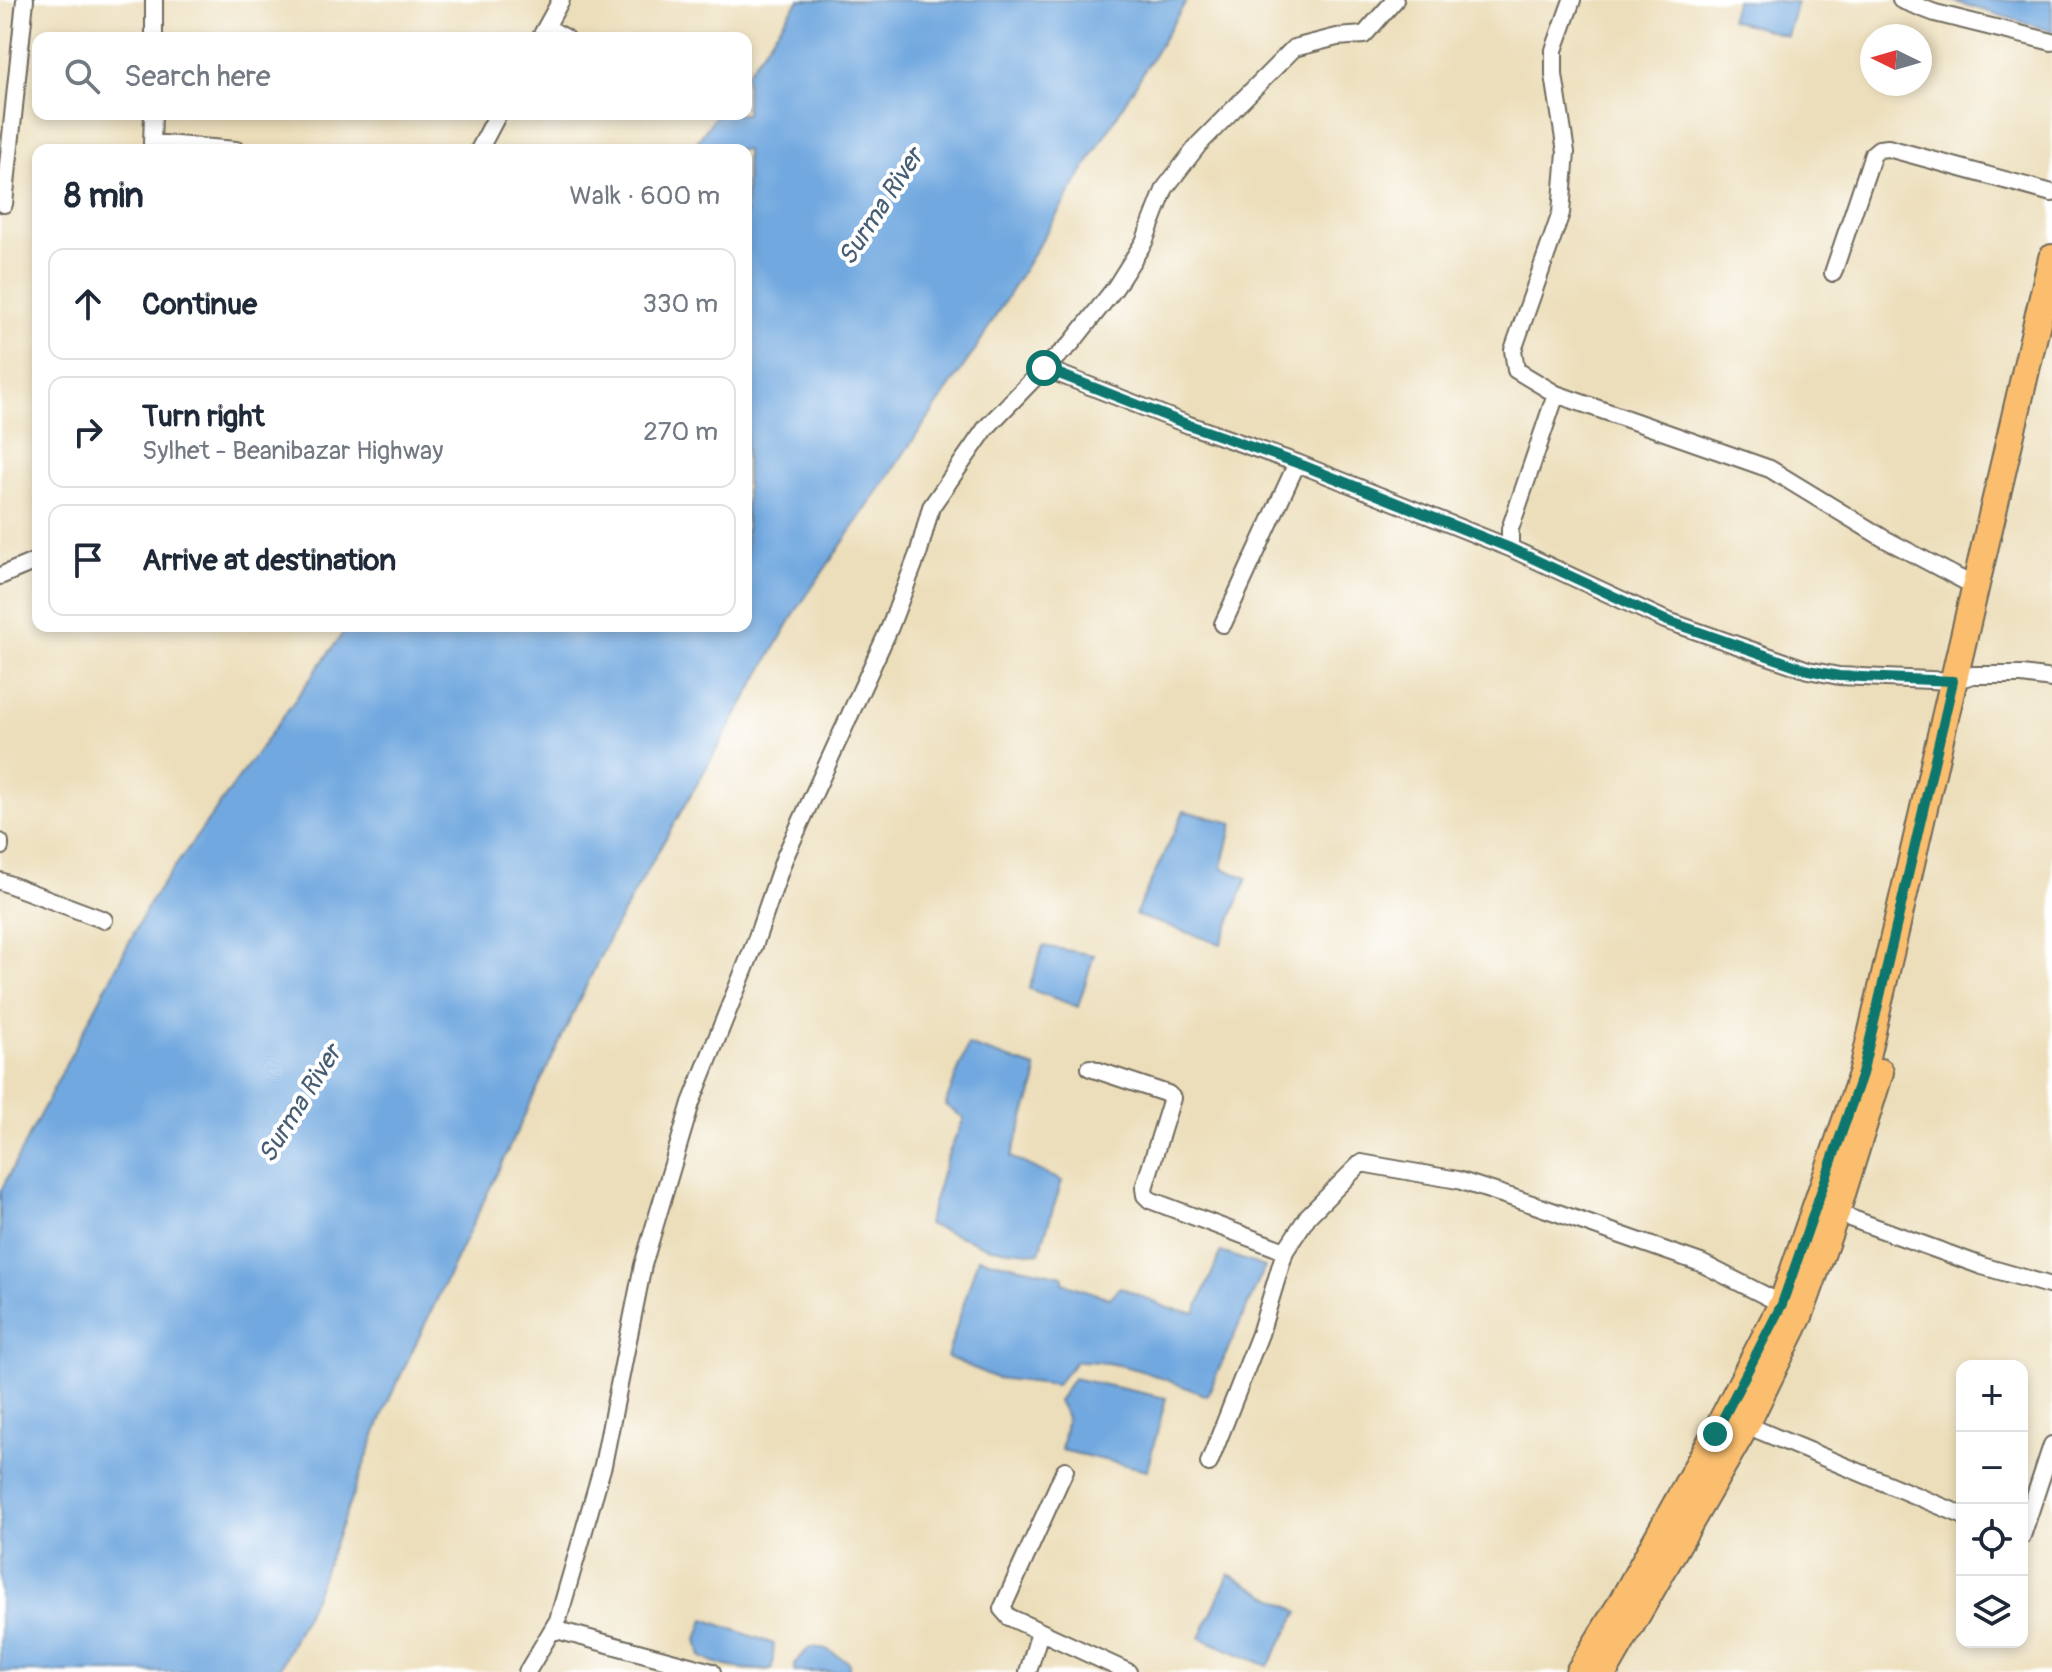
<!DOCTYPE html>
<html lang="en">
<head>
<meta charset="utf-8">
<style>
  :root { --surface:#fff; --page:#f2f2f3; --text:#1f2937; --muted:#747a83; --line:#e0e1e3 }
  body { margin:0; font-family:Pangolin,sans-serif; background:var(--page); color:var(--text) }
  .controls { position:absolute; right:24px; bottom:24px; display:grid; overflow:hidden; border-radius:16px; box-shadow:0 4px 12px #0003 }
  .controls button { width:72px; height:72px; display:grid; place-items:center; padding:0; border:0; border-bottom:2px solid var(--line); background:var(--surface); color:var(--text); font:40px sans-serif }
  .compass { position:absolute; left:1860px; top:24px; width:72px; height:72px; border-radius:50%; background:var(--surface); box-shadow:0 4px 12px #0003; rotate:275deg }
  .stop { position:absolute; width:24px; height:24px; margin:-18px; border:6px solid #0f766e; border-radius:50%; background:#fff }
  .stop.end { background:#0f766e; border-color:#fff; box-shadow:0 2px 8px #0008 }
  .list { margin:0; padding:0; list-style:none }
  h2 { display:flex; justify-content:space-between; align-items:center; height:104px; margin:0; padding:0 32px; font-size:34px }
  h2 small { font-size:26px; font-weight:400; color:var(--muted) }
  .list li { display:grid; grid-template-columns:52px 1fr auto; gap:24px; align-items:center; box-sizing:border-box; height:112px; margin:0 16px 16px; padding:0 16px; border:2px solid var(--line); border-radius:16px }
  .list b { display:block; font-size:30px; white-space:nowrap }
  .list p { margin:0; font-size:26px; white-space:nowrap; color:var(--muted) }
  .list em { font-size:26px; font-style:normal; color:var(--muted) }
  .icon { flex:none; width:44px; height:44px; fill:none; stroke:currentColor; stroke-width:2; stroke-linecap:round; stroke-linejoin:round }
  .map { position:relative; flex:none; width:2052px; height:1672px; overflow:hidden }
  .search { position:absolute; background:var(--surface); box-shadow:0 4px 12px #0003; left:32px; top:32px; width:720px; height:88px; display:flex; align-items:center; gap:20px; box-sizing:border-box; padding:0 28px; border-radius:16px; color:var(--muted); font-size:30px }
  .panel { position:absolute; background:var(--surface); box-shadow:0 4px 12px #0003; left:32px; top:144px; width:720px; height:488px; border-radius:16px }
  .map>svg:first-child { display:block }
  .water { fill:#71a8df; stroke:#4e6a85; stroke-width:2 }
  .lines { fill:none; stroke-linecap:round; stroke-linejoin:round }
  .street-casing { stroke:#6f6a5d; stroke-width:20 }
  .primary-casing { stroke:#6f6a5d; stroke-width:30 }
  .street { stroke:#fff; stroke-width:16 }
  .primary { stroke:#fabe6e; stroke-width:26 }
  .route { stroke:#0f766e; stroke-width:10 }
  .labels { text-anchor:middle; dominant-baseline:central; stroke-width:8; stroke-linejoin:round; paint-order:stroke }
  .water-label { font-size:26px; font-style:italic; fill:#475d73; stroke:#fff }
</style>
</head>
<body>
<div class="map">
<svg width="2052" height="1672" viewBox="0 0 2052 1672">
  <rect width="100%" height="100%" fill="#fff"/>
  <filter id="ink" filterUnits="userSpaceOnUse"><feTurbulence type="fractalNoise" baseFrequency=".0125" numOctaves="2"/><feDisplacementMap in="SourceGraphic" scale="16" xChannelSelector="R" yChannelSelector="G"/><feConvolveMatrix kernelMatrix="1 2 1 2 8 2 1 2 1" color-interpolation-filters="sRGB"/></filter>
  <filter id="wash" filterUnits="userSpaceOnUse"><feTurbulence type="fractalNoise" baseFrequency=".006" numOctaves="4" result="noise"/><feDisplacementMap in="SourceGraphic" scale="32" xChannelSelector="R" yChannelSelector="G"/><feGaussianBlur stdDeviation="1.8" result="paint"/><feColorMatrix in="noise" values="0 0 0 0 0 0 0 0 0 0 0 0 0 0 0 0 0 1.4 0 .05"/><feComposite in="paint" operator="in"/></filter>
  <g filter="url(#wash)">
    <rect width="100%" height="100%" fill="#ecdeba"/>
    <path class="water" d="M799 0H1187L975 350 796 611 611 934 387 1404 315 1595 278 1672H0V1192L151 900 348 626H746V150H691L717 114H746V74Z
      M1736 0 1797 2 1787 36 1730 19Z
      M1949 0H2052V31Z
      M1184 811 1233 823 1222 868 1247 878 1221 944 1135 915Z
      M1043 946 1094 955 1078 1007 1029 989Z
      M968 1045 1036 1068V1081L1011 1157 1062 1181 1039 1253 990 1248 927 1224 947 1157 964 1118 945 1105Z
      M1221 1252 1265 1267 1207 1396C1164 1379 1124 1360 1076 1361L1056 1385 996 1378 947 1357 978 1258 1063 1276V1283L1110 1298 1120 1287 1168 1308 1195 1313Z
      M1073 1378 1166 1398 1147 1470 1061 1450 1067 1417 1058 1401Z
      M1229 1574 1299 1612 1268 1666 1200 1638Z
      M704 1619 774 1644 772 1669C745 1672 725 1667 701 1657L697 1639Z
      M810 1647 826 1649 849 1662V1672H794L795 1663Z"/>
  </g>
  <g filter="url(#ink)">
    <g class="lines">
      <defs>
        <path id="street" d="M1572 0 1554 50V75L1566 152 1561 213 1513 350 1516 370 1556 394 1510 529V548L1665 620 1808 670 1839 676 1953 681 1973 675H2022L2052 679
          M1901 0 1935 13 2052 42
          M546 27 566 38
          M154 38V0
          M540 38 561 0
          M153 114 152 143 236 150
          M479 150 498 114
          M4 204 25 0
          M1833 273 1873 154 1879 149 1888 148 2052 193
          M1044 368 1070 345 1115 288 1144 242 1165 188 1199 144 1294 48 1337 37 1364 35 1395 0
          M1556 394 1770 469 1883 538 1976 587
          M0 576 38 560
          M1223 624 1297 463
          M0 842V847
          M0 881 104 920
          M1090 1068 1168 1094 1172 1098 1144 1188 1145 1195 1150 1200 1285 1251
          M1836 1213 1982 1266 2052 1286
          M1746 1425 1962 1515
          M1209 1463 1260 1334 1285 1251 1308 1216 1361 1163 1458 1180 1535 1205 1701 1263 1788 1307
          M1065 1470 1002 1609 1009 1617 1128 1672
          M2022 1536 2052 1445
          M553 1629 712 1672
          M527 1672 558 1620 603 1465 643 1265 691 1103 755 943 784 859 890 627 919 551 931 507 986 428 1044 368 1189 425 1297 463 1510 548
          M1028 1672 1040 1632"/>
        <path id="primary" d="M1579 1672 1622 1602 1715 1434 1782 1304 1862 1074 2052 258
          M1604 1672 1746 1425 1800 1314 1836 1213 1880 1072"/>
      </defs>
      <use href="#street" class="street-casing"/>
      <use href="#primary" class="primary-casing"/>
      <use href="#street" class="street"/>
      <use href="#primary" class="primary"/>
    </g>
  </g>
  <g class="lines" filter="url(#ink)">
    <path class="route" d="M1044 368 1189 425 1297 463 1510 548 1665 620 1808 670 1839 676 1953 681 1862 1074 1782 1304 1715 1434"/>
  </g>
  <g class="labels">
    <g class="water-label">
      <text transform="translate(881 207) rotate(-57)">Surma River</text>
      <text transform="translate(300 1104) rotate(-58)">Surma River</text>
    </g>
  </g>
</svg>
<div class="controls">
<button>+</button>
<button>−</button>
<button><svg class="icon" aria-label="locate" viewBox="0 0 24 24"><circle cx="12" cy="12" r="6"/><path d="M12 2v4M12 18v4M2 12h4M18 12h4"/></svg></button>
<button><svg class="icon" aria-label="layers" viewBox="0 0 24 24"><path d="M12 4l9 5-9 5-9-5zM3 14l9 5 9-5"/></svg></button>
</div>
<svg class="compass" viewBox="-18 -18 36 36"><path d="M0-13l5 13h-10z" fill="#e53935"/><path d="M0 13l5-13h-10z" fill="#747a83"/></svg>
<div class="stop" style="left:1044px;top:368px"></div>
<div class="stop end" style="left:1715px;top:1434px"></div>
<div class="search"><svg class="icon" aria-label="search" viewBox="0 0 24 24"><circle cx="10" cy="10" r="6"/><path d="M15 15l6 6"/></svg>Search here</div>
<section class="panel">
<h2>8 min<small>Walk · 600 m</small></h2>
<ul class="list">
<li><svg class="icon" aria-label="ahead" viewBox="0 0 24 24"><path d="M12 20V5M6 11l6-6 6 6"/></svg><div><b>Continue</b></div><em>330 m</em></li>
<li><svg class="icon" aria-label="right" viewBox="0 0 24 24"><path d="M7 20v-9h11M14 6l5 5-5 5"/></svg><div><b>Turn right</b><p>Sylhet - Beanibazar Highway</p></div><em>270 m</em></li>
<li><svg class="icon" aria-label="arrive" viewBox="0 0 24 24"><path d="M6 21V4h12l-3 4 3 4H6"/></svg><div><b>Arrive at destination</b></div></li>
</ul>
</section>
</div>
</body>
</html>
